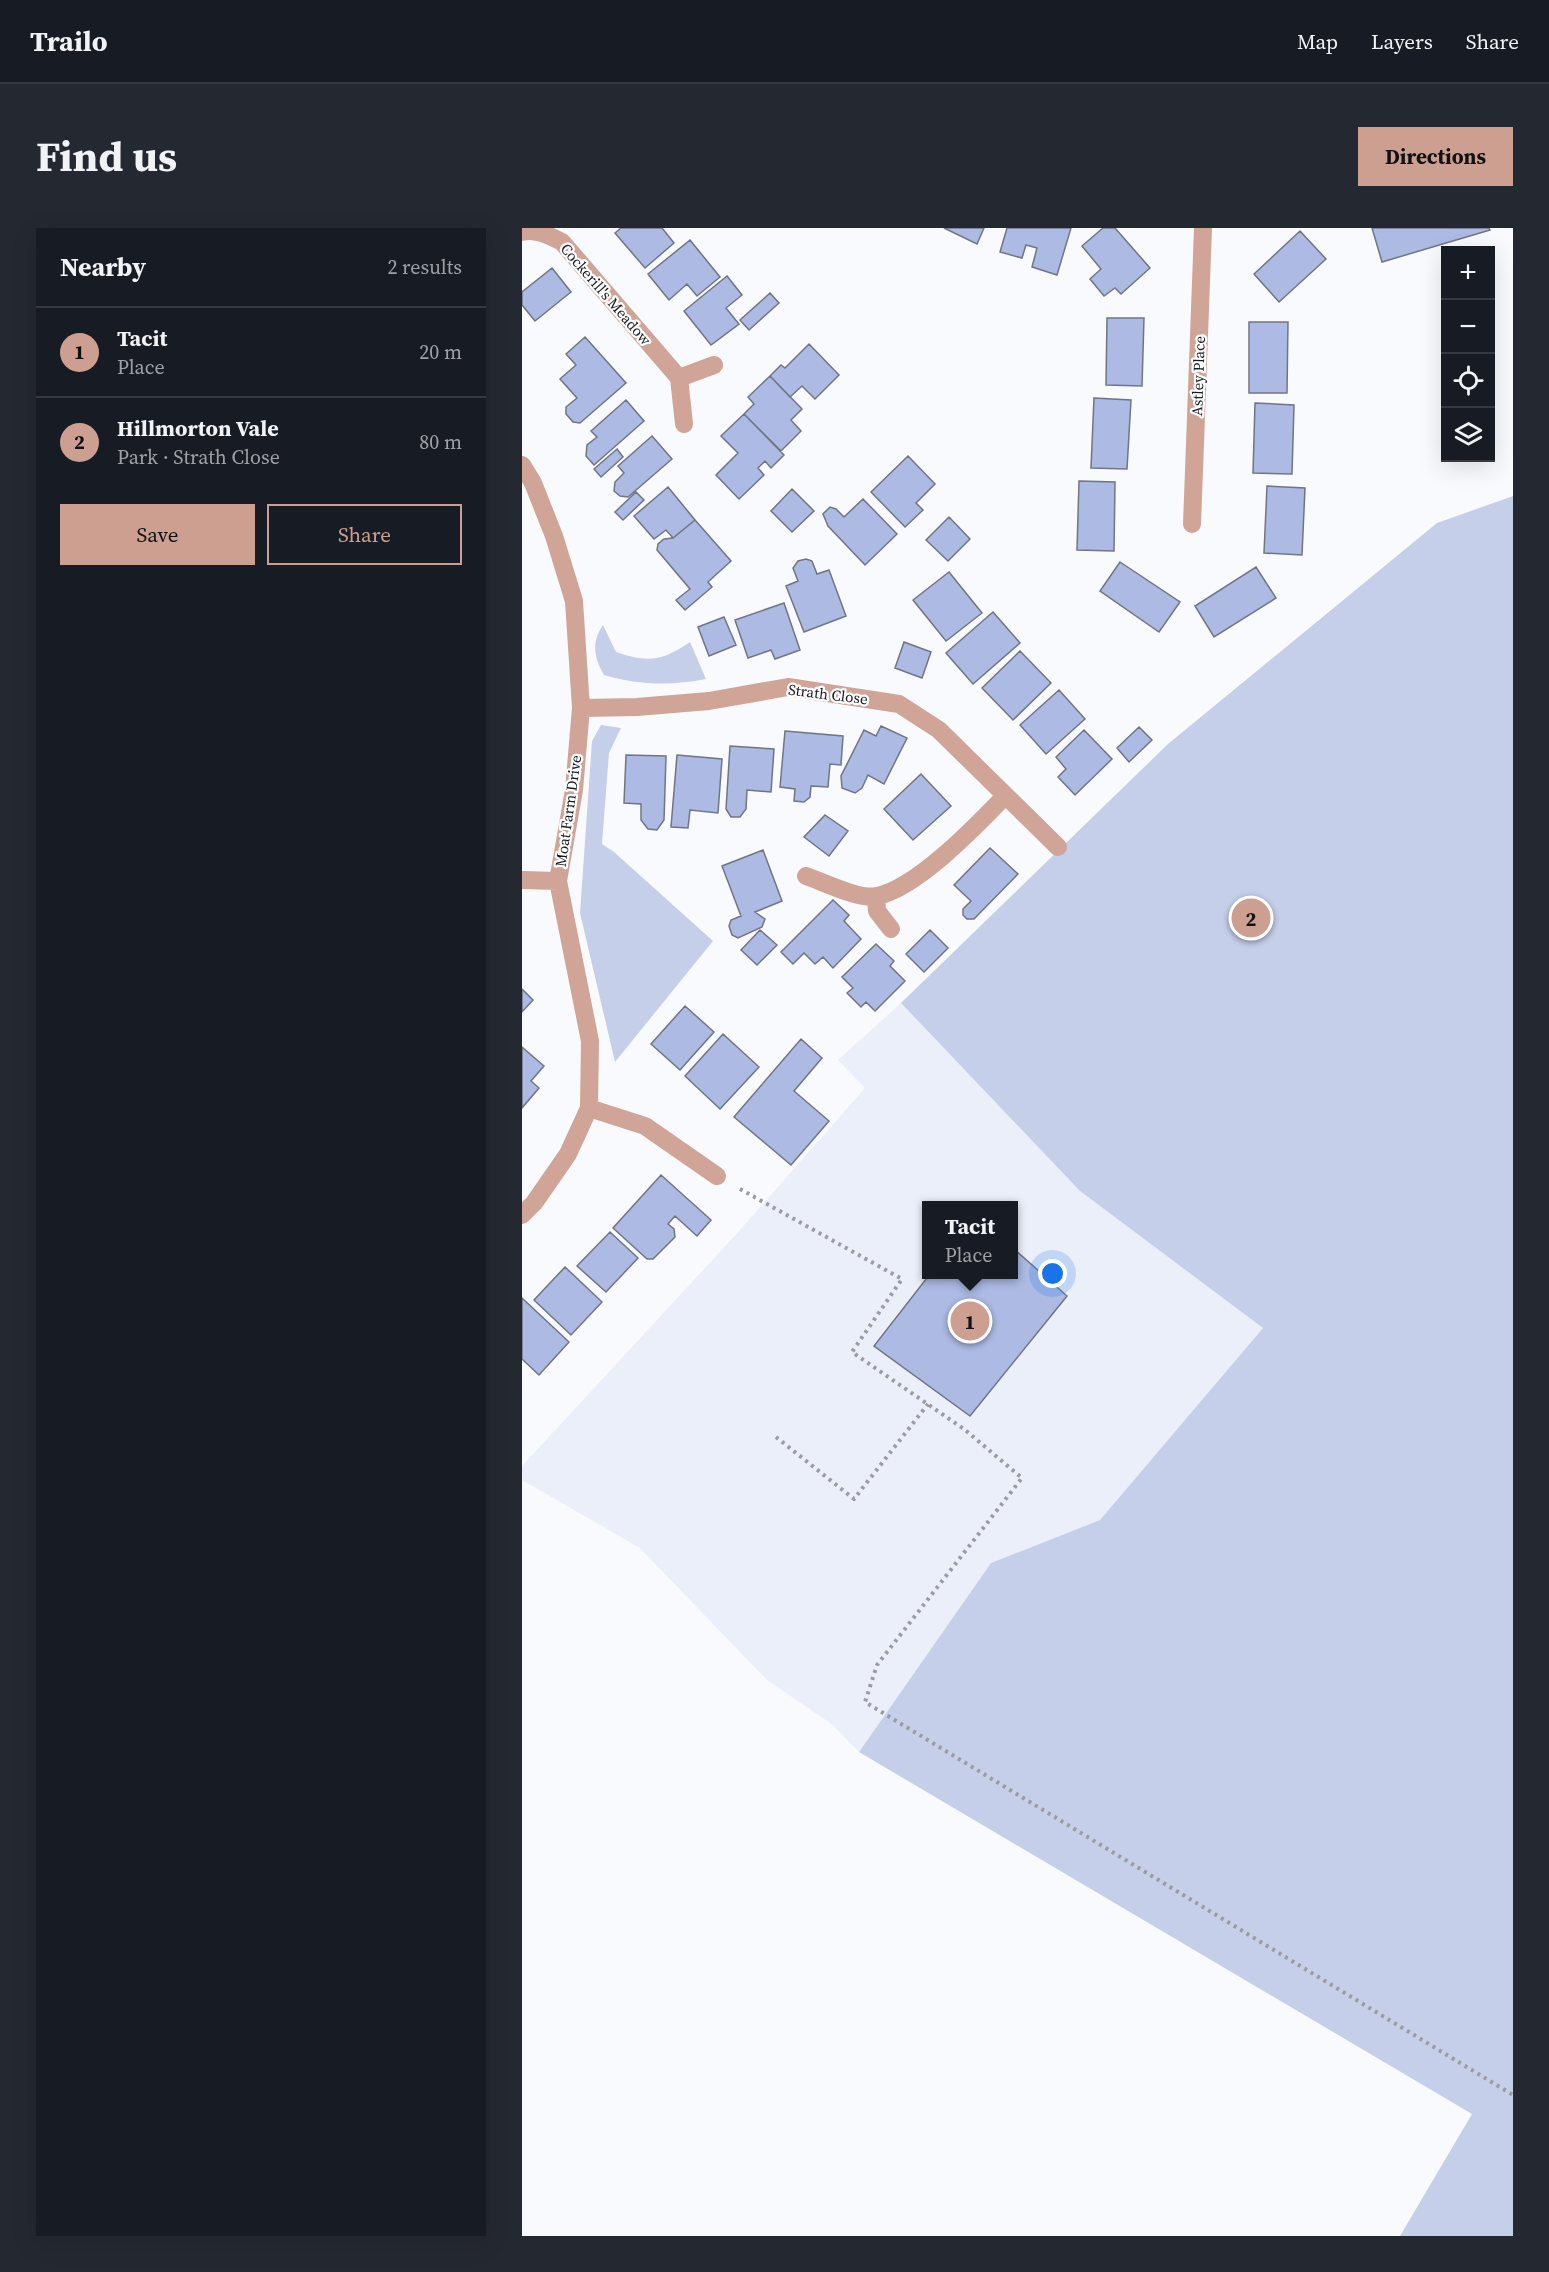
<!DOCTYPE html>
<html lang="en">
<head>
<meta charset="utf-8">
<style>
  :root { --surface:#171b24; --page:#242831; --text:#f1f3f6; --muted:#9ea1a6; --line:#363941; --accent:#cd9f91 }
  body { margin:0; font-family:"Source Serif 4",serif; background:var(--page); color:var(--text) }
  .controls { position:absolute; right:18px; top:18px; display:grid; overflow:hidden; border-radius:0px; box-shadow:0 6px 24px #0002 }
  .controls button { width:54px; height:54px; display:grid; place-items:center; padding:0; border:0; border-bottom:2px solid var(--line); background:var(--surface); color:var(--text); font:30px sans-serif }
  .you { position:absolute; left:531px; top:1046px; width:21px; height:21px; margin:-15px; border:4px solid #fff; border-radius:50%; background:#1a73e8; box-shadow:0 0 0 9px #1a73e833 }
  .badge { display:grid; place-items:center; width:39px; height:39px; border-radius:50%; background:var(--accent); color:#111; font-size:20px; font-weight:700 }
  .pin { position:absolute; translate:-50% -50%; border:3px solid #fff; box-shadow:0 2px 6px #0006 }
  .popup { position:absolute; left:400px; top:973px; width:96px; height:78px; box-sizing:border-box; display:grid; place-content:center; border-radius:0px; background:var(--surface); filter:drop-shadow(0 2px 4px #0005); font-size:20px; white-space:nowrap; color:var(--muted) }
  .popup b { font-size:22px; color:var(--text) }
  .popup::after { content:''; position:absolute; left:50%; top:100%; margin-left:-12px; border:12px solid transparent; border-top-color:var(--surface) }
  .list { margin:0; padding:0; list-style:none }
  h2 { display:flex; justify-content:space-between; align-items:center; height:78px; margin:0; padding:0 24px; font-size:26px }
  h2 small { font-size:20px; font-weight:400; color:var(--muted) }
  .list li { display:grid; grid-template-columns:39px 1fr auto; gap:18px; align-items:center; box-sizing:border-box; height:90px; padding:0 24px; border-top:2px solid var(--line) }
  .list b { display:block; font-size:22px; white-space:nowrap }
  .list p { margin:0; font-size:20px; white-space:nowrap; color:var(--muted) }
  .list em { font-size:20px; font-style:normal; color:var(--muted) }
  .actions { display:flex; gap:12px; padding:18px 24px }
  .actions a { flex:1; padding:14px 0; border:2px solid var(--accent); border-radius:0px; text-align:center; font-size:21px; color:var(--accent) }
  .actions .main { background:var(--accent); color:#111 }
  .icon { flex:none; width:33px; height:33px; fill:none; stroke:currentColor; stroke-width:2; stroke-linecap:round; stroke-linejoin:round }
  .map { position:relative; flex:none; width:991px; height:2008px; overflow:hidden; border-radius:0px }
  header { display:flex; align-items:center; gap:36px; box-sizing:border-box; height:84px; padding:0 30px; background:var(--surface); border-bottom:2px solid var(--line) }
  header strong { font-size:28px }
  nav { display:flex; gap:33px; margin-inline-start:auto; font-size:21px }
  .intro { display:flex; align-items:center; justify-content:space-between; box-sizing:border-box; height:144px; padding:0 36px }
  h1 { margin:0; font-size:42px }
  .button { padding:15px 27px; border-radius:0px; background:var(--accent); color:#111; font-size:21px; font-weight:700 }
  main { display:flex; gap:36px; padding:0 36px }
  aside { flex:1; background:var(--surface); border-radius:0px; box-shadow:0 6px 24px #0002 }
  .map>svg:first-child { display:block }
  .built { fill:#ebeff9; fill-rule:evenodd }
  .green { fill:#c6cfea }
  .building { fill:#acbae4; stroke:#707585; stroke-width:1.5 }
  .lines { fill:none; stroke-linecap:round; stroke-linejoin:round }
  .path { stroke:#9b9ca1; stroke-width:4; stroke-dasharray:3 4.5; stroke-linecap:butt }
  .minor { stroke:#d0a497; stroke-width:18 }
  .labels { text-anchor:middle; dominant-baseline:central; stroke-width:4.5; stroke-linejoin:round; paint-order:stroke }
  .street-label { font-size:15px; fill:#181a21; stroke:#fff }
</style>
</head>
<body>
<header>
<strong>Trailo</strong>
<nav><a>Map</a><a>Layers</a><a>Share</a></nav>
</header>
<div class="intro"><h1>Find us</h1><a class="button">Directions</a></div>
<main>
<aside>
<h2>Nearby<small>2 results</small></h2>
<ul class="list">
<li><span class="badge">1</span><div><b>Tacit</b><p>Place</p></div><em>20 m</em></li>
<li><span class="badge">2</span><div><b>Hillmorton Vale</b><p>Park · Strath Close</p></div><em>80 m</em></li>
</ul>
<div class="actions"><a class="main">Save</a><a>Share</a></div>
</aside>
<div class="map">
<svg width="991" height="2008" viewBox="0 0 991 2008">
  <rect width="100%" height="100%" fill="#f9fafe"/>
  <path class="built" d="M379 775 558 963 741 1100 578 1292 469 1335 337 1524 311 1497 245 1452 118 1320 0 1252V1238L219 1001 343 860 316 832ZM404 978H492V1046H404Z"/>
  <path class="green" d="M991 268V2008H878L950 1886 337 1524 469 1335 578 1292 741 1100 558 963 379 775 646 516 915 295Z
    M81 397 94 424C126 435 140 433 168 414L184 451C149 458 116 457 82 447 72 430 69 414 81 397Z
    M79 497 99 500 87 525 80 616 92 624 191 713 93 834 58 685 70 513Z"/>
  <path class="building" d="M99 0H140L152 15 123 40 93 5Z
    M422 0H462L455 16Z
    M485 0H549L535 47 510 39 515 20 504 17 500 30 478 24Z
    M581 0H593L628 40 599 66 593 60 582 68 568 51 579 41 560 18Z
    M850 0H967L968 2 860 34Z
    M778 3 804 31 757 74 732 46Z
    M168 12 198 49 175 68 165 56 147 72 126 46Z
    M30 40 49 64 13 93 0 77V64Z
    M205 48 220 67 204 80 217 96 189 117 162 83Z
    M248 65 257 75 227 102 218 92Z
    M585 90H622L620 158 584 157Z
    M727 94H766L765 165H727Z
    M63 109 104 155 58 195 51 194 44 186V179L55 170 38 151 54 137 44 126Z
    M287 116 317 147 293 171 280 158 268 169 248 148 259 137 263 140Z
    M248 148 280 181 269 192 279 203 259 223 222 186 232 176 226 169Z
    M572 170 609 172 605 241 569 240Z
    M104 172 122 193 72 237 64 228 65 217 75 209 69 203Z
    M733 175 772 177 770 246 731 245Z
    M222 186 262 227 249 240 243 233 236 240 242 247 217 271 194 247 216 225 199 208Z
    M130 208 150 231 106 269 98 268 92 263 93 254 102 245 96 238Z
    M95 221 101 229 79 249 72 241Z
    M386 228 413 256 394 275 401 282 383 299 349 264Z
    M557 253 593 254 592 323 555 322Z
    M745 258 783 260 780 327 742 325Z
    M146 259 173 292 151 310 144 302 132 311 112 288Z
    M270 261 292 283 270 304 249 283Z
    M114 264 122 272 101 292 93 284Z
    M341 271 375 306 343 337 306 298 301 286 308 279 314 281 322 289Z
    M427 289 448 311 426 333 404 312Z
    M173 292 209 333 186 354 190 359 163 382 154 372 168 361 135 322 136 316 142 311 151 310Z
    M284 331 290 333 295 346 307 342 324 388 282 404 264 358 276 353 271 340 276 333Z
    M598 334 658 374 637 404 578 363Z
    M734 339 754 370 692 409 673 378Z
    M427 344 460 385 424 413 391 372Z
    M262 375 278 422 253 431 249 422 226 430 213 392Z
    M471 384 498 415 451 456 424 425Z
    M202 389 214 417 187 428 176 399Z
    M382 414 409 424 400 450 373 440Z
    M498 423 529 455 491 492 460 460Z
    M537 462 563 491 524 526 498 497Z
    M359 498 385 510 362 556 346 547 340 560 333 565 320 560 319 548 342 502 354 508Z
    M617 499 630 512 607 534 595 520Z
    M562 502 590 531 553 567 536 549 544 541 534 529Z
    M263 503 321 508 319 537 308 536 306 559 289 558 288 569 282 574 272 573 273 561 258 559Z
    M208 518 252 521 249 564 225 562 224 581 218 589H209L204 581Z
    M104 527 144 528 142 592 135 602 126 601 119 592V576L102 575Z
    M155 527 200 531 196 585 168 582 166 600 149 599Z
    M399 546 429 578 391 612 362 581Z
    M303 587 326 603 307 628 282 609Z
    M468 620 496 646 452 691H445L441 687V681L449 673 432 657Z
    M241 622 260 673 233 684 243 691 240 699 216 710 210 707 207 698 209 692 219 688 200 638Z
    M311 672 327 687 322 693 339 711 311 740 301 729 293 736 282 725 271 736 259 724Z
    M238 702 255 717 235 737 219 722Z
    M408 702 426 720 402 744 384 726Z
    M354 716 372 733 368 738 383 753 353 783 344 774 339 779 325 765 331 760 320 749Z
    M0 761 11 772 0 784Z
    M163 778 192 804 158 842 129 816Z
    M201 806 237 839 198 881 163 848Z
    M279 811 300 830 272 863 307 893 269 937 212 889Z
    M0 819 22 838 9 853 17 860 0 880Z
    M139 947 189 992 175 1008 153 988 146 996 152 1001 153 1009 131 1031H125L91 1000Z
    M88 1004 116 1030 84 1064 55 1038Z
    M492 1021 545 1068 448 1188 352 1118 408 1046H492Z
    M43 1039 80 1074 49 1107 12 1072Z
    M0 1070 47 1114 17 1147 0 1131Z"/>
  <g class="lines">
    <path class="path" d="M218 961 380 1051 330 1124 442 1201 500 1250 355 1437 343 1474 991 1867
      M254 1209 332 1271 406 1176"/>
    <path class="minor" d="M0 4C13 0 28 8 40 14L157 150 162 196
      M157 150 192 137
      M0 237 11 255 32 308 52 373 59 480 52 562 36 653 68 813 67 880 46 926 12 975 0 987
      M670 296 681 0
      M59 480 115 479 187 473 266 459 377 476 417 502 536 619
      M284 648C302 654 337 672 355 668 395 660 455 597 483 568
      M0 652 36 653
      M354 668 355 683 369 701
      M67 880 123 898 195 948"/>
  </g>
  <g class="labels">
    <g class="street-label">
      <text transform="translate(84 66) rotate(49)">Cockerill's Meadow</text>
      <text transform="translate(676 148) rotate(-88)">Astley Place</text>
      <text transform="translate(306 466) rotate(7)">Strath Close</text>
      <text transform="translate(46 583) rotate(-82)">Moat Farm Drive</text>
    </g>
  </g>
</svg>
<div class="controls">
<button>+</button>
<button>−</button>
<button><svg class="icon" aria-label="locate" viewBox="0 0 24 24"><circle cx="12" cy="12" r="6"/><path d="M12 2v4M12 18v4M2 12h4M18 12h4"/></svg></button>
<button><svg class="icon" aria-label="layers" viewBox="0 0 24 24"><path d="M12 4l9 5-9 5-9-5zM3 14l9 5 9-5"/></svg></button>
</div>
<div class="you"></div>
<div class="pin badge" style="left:448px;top:1093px">1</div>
<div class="popup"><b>Tacit</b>Place</div>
<div class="pin badge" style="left:729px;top:690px">2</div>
</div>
</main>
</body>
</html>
